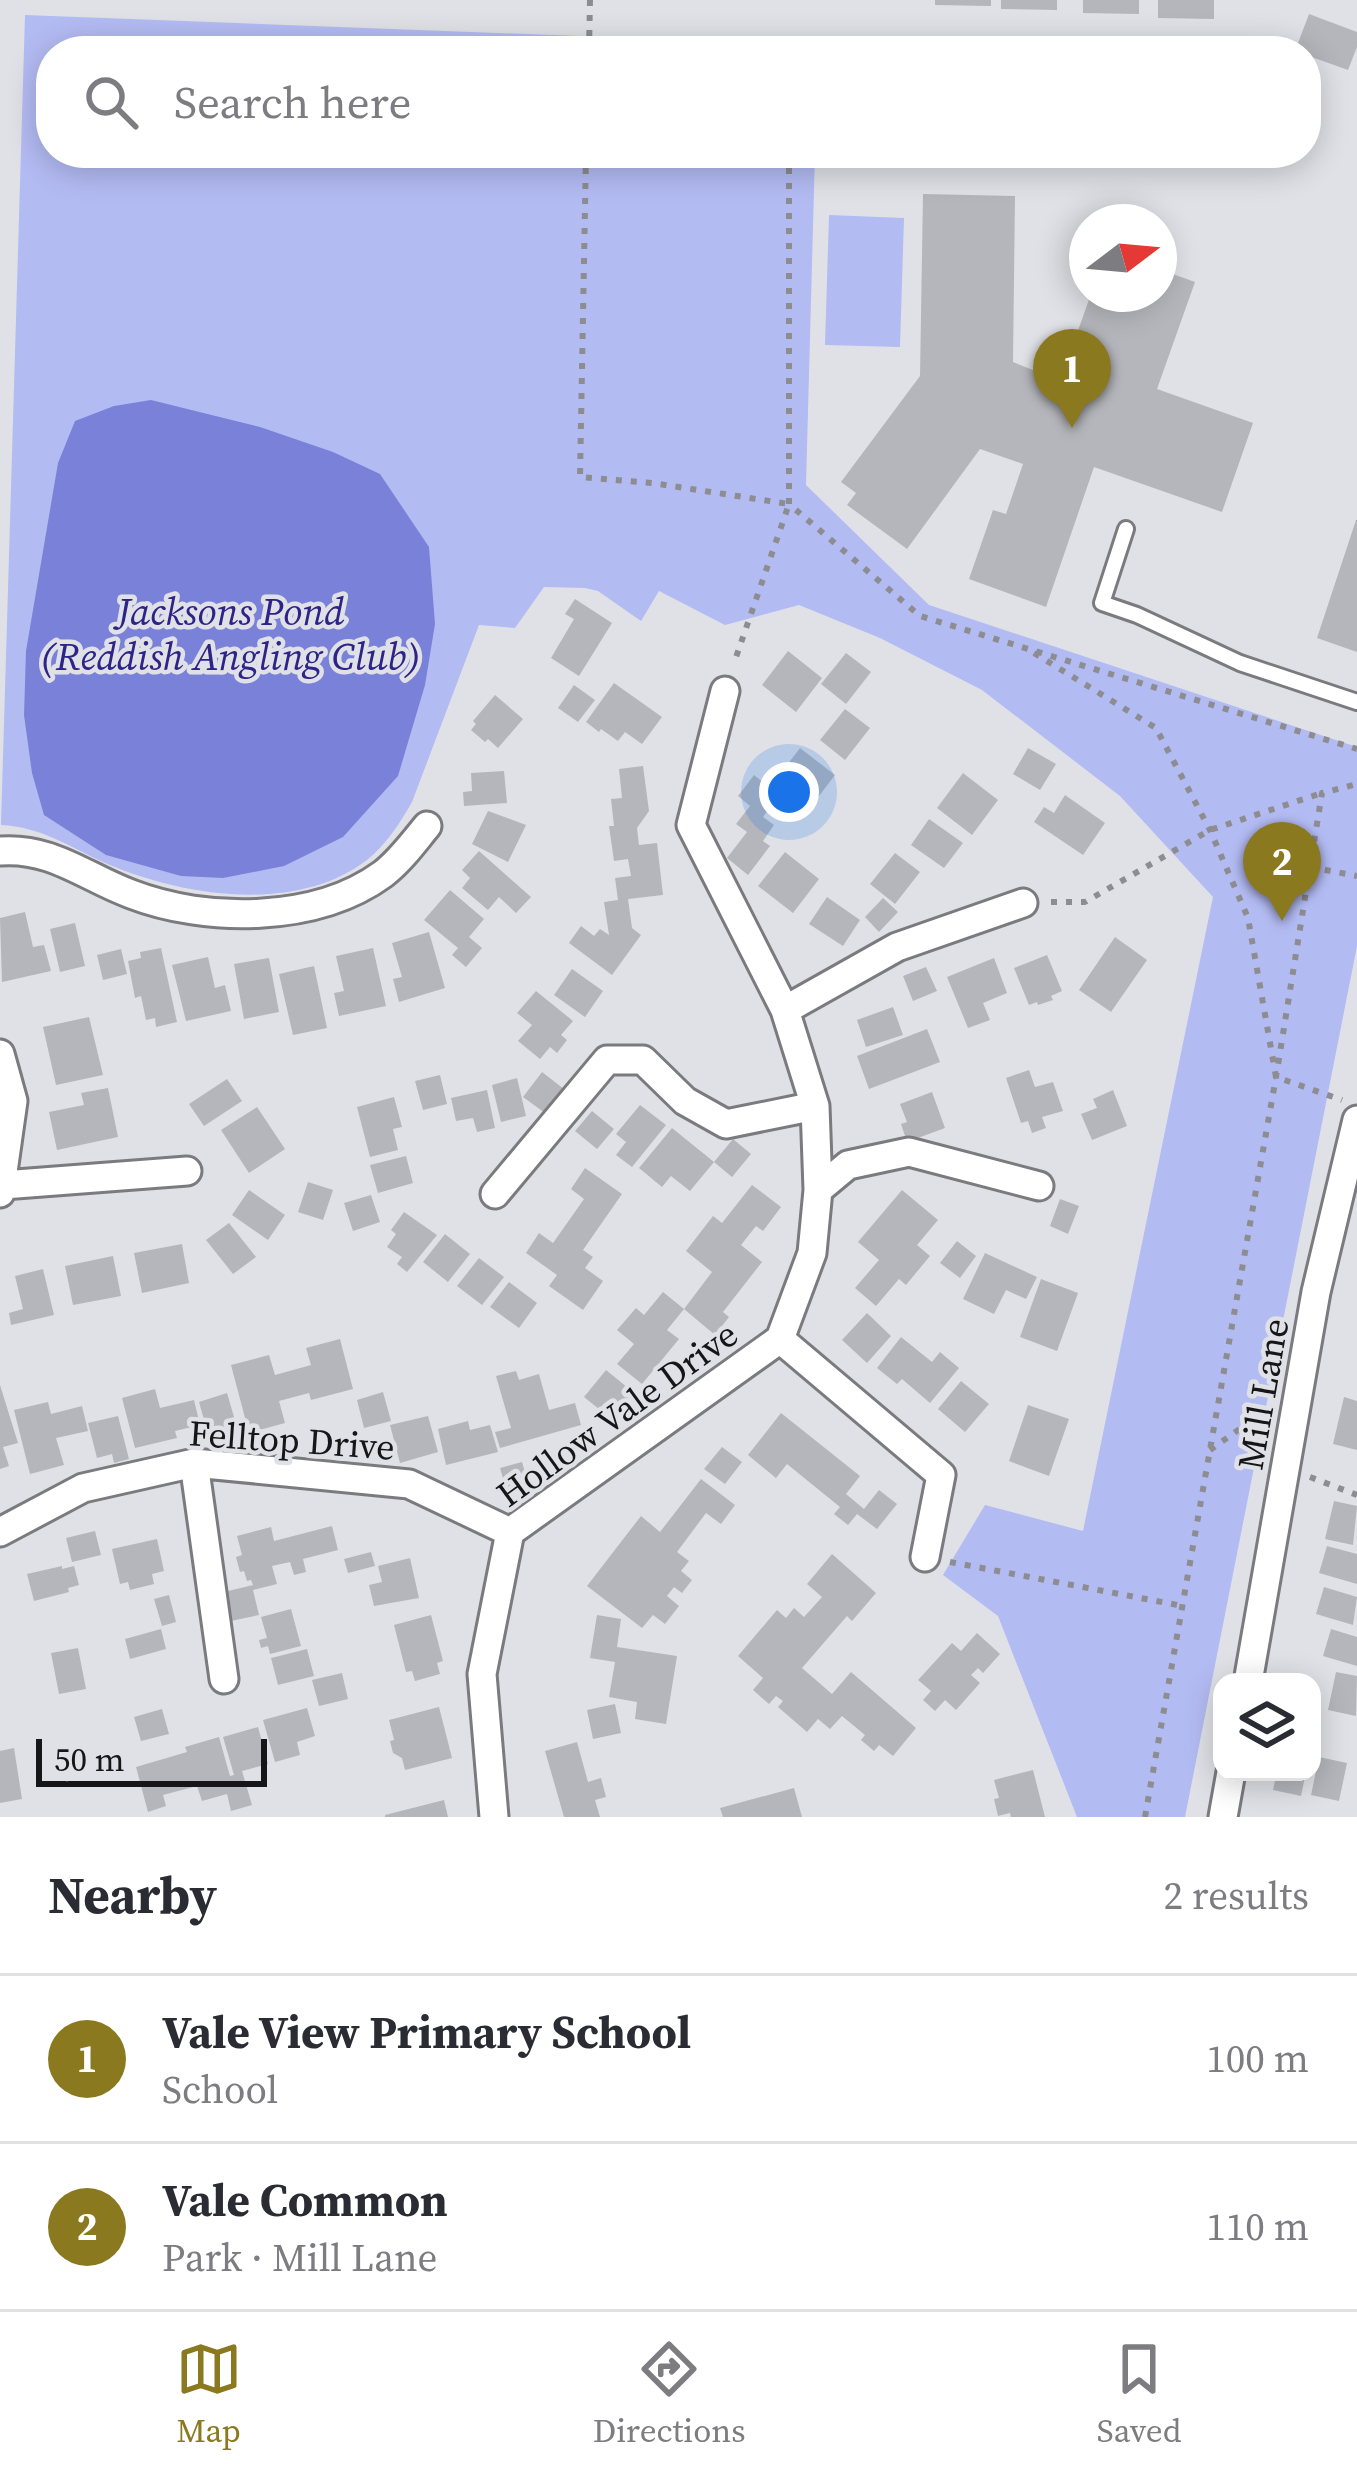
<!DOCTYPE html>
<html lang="en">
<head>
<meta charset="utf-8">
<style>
  :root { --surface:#fff; --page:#f2f2f3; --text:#2b2b33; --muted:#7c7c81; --line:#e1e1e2; --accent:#8a791e }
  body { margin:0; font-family:"Source Serif 4",serif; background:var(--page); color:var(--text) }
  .controls { position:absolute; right:36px; bottom:36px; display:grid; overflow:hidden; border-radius:24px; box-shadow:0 6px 30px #0003 }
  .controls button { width:108px; height:108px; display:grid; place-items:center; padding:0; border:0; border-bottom:3px solid var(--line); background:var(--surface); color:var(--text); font:60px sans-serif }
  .compass { position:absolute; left:1069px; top:204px; width:108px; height:108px; border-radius:50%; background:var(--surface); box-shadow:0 6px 30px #0003; rotate:74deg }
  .scale { position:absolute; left:36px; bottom:30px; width:231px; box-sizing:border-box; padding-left:12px; border:6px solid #161618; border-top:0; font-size:33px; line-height:42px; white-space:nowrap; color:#161618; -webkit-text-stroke:9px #e0e1e6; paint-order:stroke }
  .you { position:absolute; left:789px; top:792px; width:42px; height:42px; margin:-30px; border:9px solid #fff; border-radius:50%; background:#1a73e8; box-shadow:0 0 0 18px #1a73e833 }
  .badge { display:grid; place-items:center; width:78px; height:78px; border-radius:50%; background:var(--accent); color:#fff; font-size:39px; font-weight:700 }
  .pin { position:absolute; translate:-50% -99px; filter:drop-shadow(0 3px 6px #0008) }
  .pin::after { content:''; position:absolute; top:63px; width:42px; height:36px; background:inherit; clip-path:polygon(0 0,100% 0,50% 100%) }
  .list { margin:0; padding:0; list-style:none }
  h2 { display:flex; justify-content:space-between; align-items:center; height:156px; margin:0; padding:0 48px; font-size:51px }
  h2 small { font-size:39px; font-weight:400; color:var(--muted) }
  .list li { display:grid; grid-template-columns:78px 1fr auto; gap:36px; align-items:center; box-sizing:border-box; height:168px; padding:0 48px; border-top:3px solid var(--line) }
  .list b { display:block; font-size:45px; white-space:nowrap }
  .list p { margin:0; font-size:39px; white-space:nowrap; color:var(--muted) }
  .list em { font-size:39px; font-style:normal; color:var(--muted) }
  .icon { flex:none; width:66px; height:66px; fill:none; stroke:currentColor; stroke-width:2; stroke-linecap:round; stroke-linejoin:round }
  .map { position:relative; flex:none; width:1357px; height:1817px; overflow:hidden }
  .search { position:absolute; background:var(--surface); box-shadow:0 6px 30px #0003; left:36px; right:36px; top:36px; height:132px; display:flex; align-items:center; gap:30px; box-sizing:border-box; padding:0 42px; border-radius:48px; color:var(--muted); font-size:45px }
  .sheet { height:492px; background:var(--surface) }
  nav { display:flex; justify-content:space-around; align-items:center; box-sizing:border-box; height:168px; border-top:3px solid var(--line); background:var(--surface); font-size:33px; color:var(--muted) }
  nav a { display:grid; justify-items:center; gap:6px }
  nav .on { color:var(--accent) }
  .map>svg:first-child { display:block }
  .green { fill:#b3bbf3 }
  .water { fill:#7a81d8 }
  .building { fill:#b5b6bb }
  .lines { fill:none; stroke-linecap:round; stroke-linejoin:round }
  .service-casing { stroke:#7a7a7f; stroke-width:20 }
  .minor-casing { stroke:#7a7a7f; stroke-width:33 }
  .path { stroke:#8d8d91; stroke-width:6; stroke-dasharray:6 9; stroke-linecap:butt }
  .service { stroke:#fff; stroke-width:14 }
  .minor { stroke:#fff; stroke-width:27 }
  .labels { text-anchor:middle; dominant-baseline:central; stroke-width:9; stroke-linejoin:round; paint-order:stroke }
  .street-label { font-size:36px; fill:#161618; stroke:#e0e1e6 }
  .water-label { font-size:39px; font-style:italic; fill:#2d2388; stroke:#e0e1e6 }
</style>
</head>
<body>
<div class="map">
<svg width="1357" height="1817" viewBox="0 0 1357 1817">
  <rect width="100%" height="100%" fill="#e0e1e6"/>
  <path class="green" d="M25 15 815 45V51H51V153H815L806 485 929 605 1357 747V946L1185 1817H1077L998 1616 943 1575 985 1505 1083 1531 1213 897 1120 796 982 690 880 638 799 605 725 625 659 591 641 621 598 591 585 588 544 587 515 628 479 625 412 802C400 823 386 845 367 860 295 915 180 896 103 862 68 846 41 827 1 825Z
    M829 215 904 218 900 347 825 345Z"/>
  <path class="water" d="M151 400 260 427 333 452 380 474 429 547 435 624 425 685 398 776 343 837 284 866 223 878 181 876 106 855 44 815 32 773 24 715 26 651 58 463 75 421 114 406Z"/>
  <path class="building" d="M935 0H991V6L935 5Z
    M1001 0H1057V10L1001 9Z
    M1083 0H1139V14L1083 13Z
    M1158 0H1214V19L1158 18Z
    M1309 14 1357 32V47L1348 70 1306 55V51H1295Z
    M923 194 1015 196 1013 362 1060 381 1091 294H1159V269L1195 282 1157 389 1253 423 1222 512 1094 467 1046 607 969 579 993 510 1006 514 1023 464 980 449 907 549 847 505 856 493 841 482 920 376Z
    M1356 520H1357V652L1317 638Z
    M575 599 612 623 579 676 551 658 574 619 565 614Z
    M788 651 822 678 796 712 762 685Z
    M846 653 871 672 846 704 821 684Z
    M614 683 662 717 642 744 625 732 618 741 601 729 599 732 586 722Z
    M574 685 595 700 578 722 558 708Z
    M495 695 523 719 498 748 488 739 485 742 471 730 476 724 473 721Z
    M845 709 870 728 845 760 820 740Z
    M800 748 835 775 809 809 774 782Z
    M1028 748 1056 764 1040 790 1013 774Z
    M643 766 649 811 637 828 639 845 657 843 663 895 628 899 632 928 641 935 612 975 569 943 581 926 594 936 600 929 609 935 604 902 618 900 615 878 631 876 628 859 614 861 609 826H614L611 799 622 798 619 769Z
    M504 771 507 803 464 806 463 792 472 791 471 773Z
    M963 773 998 800 972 835 937 808Z
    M754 775 779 795 763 817 774 825 763 841 770 846 748 875 727 858 747 832 736 824 750 806 738 796Z
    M1065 795 1105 823 1083 855 1034 822 1044 807 1054 813Z
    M488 811 526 825 508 862 472 844Z
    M929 819 963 843 944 868 911 845Z
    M479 851 531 897 516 913 499 897 488 910 462 888 470 878 462 870Z
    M785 852 819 879 793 913 758 886Z
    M895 853 920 872 895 904 870 884Z
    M450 890 484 919 469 937 482 948 466 967 452 955 458 948 424 920Z
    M827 897 860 920 843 946 809 924Z
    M883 898 898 912 879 932 865 917Z
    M25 912 33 947 44 945 51 971 2 982 0 918Z
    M75 923 85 966 60 972 50 929Z
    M429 932 445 988 399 1002 393 979 402 977 392 943Z
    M1115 937 1147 960 1111 1012 1079 990Z
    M161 948 177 1022 156 1027 155 1018 146 1020 141 996 135 998 128 961 141 958 140 952Z
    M373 948 386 1006 339 1016 334 993 344 991 336 956Z
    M121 949 127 974 103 980 97 955Z
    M1047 955 1062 991 1051 996 1053 1000 1038 1005 1037 1002 1029 1005 1014 968Z
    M208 957 215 988 225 985 231 1011 186 1021 172 965Z
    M269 958 279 1012 244 1019 234 964Z
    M994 958 1007 993 983 1003 990 1020 968 1028 947 977Z
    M314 966 327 1028 293 1035 279 974Z
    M926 967 937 991 913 1001 903 976Z
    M572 969 603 991 585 1017 554 995Z
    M536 991 573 1021 561 1035 567 1040 557 1053 550 1047 540 1059 518 1041 532 1025 517 1013Z
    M893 1007 903 1035 866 1047 857 1020Z
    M89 1017 103 1075 56 1085 43 1027Z
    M927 1029 940 1062 869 1089 857 1056Z
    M1029 1070 1035 1087 1053 1082 1063 1111 1042 1117 1046 1128 1032 1133 1028 1121 1021 1123 1006 1078Z
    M542 1072 564 1089 545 1113 523 1097Z
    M440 1075 447 1104 423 1110 415 1081Z
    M517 1078 526 1116 501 1122 492 1085Z
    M227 1079 242 1101 204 1126 189 1104Z
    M108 1088 118 1137 57 1150 49 1112 84 1105 81 1093Z
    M487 1090 495 1128 477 1132 473 1118 456 1121 451 1098Z
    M1113 1090 1127 1126 1092 1140 1081 1114 1097 1108 1093 1099Z
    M932 1092 945 1128 907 1142 901 1124 907 1122 900 1104Z
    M394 1097 402 1127 393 1129 398 1150 370 1157 357 1107Z
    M640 1105 666 1125 632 1167 616 1155 626 1142 616 1134Z
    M257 1107 285 1149 249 1173 221 1130Z
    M592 1111 614 1129 597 1149 575 1131Z
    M672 1128 714 1162 690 1191 671 1176 662 1187 639 1168Z
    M733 1139 751 1154 732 1177 714 1162Z
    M406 1156 413 1183 378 1193 370 1165Z
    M585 1168 622 1194 583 1250 593 1257 585 1268 603 1281 583 1310 549 1286 557 1275 526 1253 539 1233 553 1243 584 1199 571 1189Z
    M308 1182 333 1190 323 1220 298 1212Z
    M752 1185 781 1207 763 1231 756 1226 741 1245 762 1262 723 1312 729 1317 715 1335 684 1309 667 1330 679 1339 642 1384 617 1364 634 1344 617 1330 636 1308 644 1315 663 1292 684 1309 712 1272 686 1251 713 1216 722 1223Z
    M249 1190 285 1215 268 1240 232 1215Z
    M902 1190 938 1220 917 1245 930 1256 906 1285 899 1279 876 1306 855 1288 879 1260 858 1242Z
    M371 1195 380 1222 353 1231 344 1203Z
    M1060 1199 1079 1206 1068 1234 1050 1226Z
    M404 1212 437 1235 407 1272 397 1264 402 1257 387 1247 396 1234 391 1230Z
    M229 1223 256 1257 233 1274 206 1240Z
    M445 1234 470 1254 448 1282 423 1262Z
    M957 1241 976 1256 960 1278 940 1263Z
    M182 1244 189 1283 142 1293 134 1253Z
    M985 1253 1037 1277 1026 1299 1006 1290 994 1314 963 1299Z
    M113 1256 121 1296 73 1305 65 1266Z
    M479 1258 504 1277 482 1305 457 1286Z
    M43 1269 54 1315 11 1325 9 1313 23 1309 15 1276Z
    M1041 1279 1078 1293 1057 1351 1020 1337Z
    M509 1282 537 1303 519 1328 490 1307Z
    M867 1313 891 1336 867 1363 842 1340Z
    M901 1337 932 1362 940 1352 959 1368 930 1403 902 1379 897 1384 877 1368Z
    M340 1339 353 1389 311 1400 309 1393 279 1401 285 1423 249 1433 231 1365 269 1355 275 1375 311 1365 306 1348Z
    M606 1370 633 1392 621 1407 624 1410 615 1422 584 1397Z
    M516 1371 519 1380 539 1374 549 1410 575 1403 581 1425 500 1448 495 1432 511 1428 496 1376Z
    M961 1381 989 1404 965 1432 938 1409Z
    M0 1385 18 1443 3 1447 9 1466 0 1469Z
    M155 1389 160 1408 194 1400 200 1425 175 1431 177 1438 135 1448 122 1398Z
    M383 1392 391 1421 364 1428 357 1400Z
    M227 1393 239 1434 220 1440 217 1432 208 1434 199 1402Z
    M1344 1397 1357 1401V1450L1333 1444Z
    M48 1402 51 1414 82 1406 88 1431 56 1438 64 1465 30 1474 14 1410Z
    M1028 1405 1069 1419 1049 1476 1009 1461Z
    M781 1413 860 1476 846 1494 864 1509 879 1490 897 1504 877 1529 857 1514 848 1525 834 1514 840 1507 787 1464 776 1478 748 1455Z
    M118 1416 129 1459 114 1463 112 1454 97 1458 88 1423Z
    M428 1416 438 1452 400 1463 390 1425Z
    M468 1421 470 1430 490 1425 498 1452 446 1465 438 1429Z
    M722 1447 742 1462 725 1484 704 1469Z
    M522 1462 529 1486 507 1492 500 1468Z
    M701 1479 735 1505 721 1524 706 1513 677 1552 689 1561 681 1571 692 1580 682 1593 674 1587 667 1596 679 1606 665 1624 653 1615 642 1628 587 1586 641 1516 660 1532Z
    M1334 1501 1357 1506 1353 1545 1325 1539Z
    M332 1526 338 1550 303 1559 306 1572 294 1575 290 1562 272 1566 277 1584 253 1590 259 1615 231 1621 224 1592 253 1585 251 1580 247 1581 244 1571 240 1572 236 1557 242 1555 237 1536 271 1527 274 1541Z
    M95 1531 101 1555 72 1562 66 1538Z
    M157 1539 164 1571 152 1574 154 1584 130 1590 128 1582 120 1584 112 1549Z
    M1327 1546 1357 1554V1584L1319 1573Z
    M371 1552 375 1566 348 1573 344 1559Z
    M832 1554 876 1593 852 1621 847 1616 802 1668 832 1694 851 1672 916 1728 893 1756 879 1745 874 1751 861 1740 865 1735 842 1716 830 1729 818 1719 807 1732 778 1707 783 1701 776 1696 769 1704 753 1690 763 1678 738 1656 777 1610 786 1618 794 1608 804 1617 822 1597 807 1584Z
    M410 1558 419 1598 374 1606 369 1585 382 1582 378 1566Z
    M62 1566V1569L74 1566 79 1585 68 1588 69 1592 34 1601 27 1574Z
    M1324 1587 1357 1597 1353 1625 1316 1614Z
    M169 1595 176 1622 162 1626 154 1599Z
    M291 1609 301 1646 270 1654 268 1646 261 1648 259 1640 267 1638 261 1617Z
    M431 1615 443 1661 437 1663 440 1674 415 1681 412 1671 406 1672 394 1625Z
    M597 1615 621 1619 617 1647 677 1656 666 1724 635 1719 637 1702 609 1697 615 1662 590 1658Z
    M161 1629 166 1649 130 1659 125 1639Z
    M1331 1629 1357 1637V1666L1323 1656Z
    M977 1633 1000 1654 983 1673 978 1668 971 1675 980 1683 956 1710 945 1700 935 1711 923 1700 931 1691 918 1680 952 1643 961 1651Z
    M78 1648 86 1689 59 1694 51 1653Z
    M307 1649 314 1676 278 1685 271 1658Z
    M1336 1672 1357 1676 1356 1716 1328 1710Z
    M342 1673 348 1699 319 1706 312 1680Z
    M615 1704 621 1733 593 1739 587 1710Z
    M439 1707 452 1758 405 1770 402 1758 393 1753 390 1741 394 1740 389 1720Z
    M307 1708 315 1736 297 1742 300 1755 275 1762 263 1720Z
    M162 1709 169 1734 141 1741 134 1717Z
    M258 1727 268 1764 242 1771 252 1805 231 1811 227 1794 202 1801 197 1786 163 1795 166 1806 148 1812 136 1767 187 1752 185 1747 219 1737 230 1776 234 1775 223 1737Z
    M577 1742 588 1782 601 1778 606 1797 595 1800 600 1817H564L545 1751Z
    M14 1748 22 1799 0 1803V1751Z
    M1319 1757 1347 1763 1339 1801 1311 1795Z
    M1033 1770 1045 1817H1011L1010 1813 998 1816 994 1799 999 1798 994 1780Z
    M1277 1772H1306L1301 1796 1273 1790Z
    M794 1788 802 1817H723L720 1808Z
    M444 1800 448 1817H385V1815Z"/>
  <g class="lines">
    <defs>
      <path id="service" d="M1126 529 1102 603 1137 615 1240 663 1357 702"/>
      <path id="minor" d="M0 851C52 847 85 877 131 894 206 923 316 923 383 874 400 861 413 843 427 826
        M785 1010 897 947 1023 903
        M0 1054 13 1101 0 1193
        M3 1185 187 1171
        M818 1190 848 1165 909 1152 1039 1186
        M495 1194 607 1060H643L685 1101 726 1124 815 1106
        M780 1339 941 1475 925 1557
        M194 1463 224 1679
        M0 1532 83 1488 194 1463 409 1484 510 1532
        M1248 1682 1316 1292 1357 1120
        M494 1817 482 1674 510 1532 780 1339 812 1253 818 1190 815 1106 785 1010 691 825 725 691
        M1223 1817 1231 1772"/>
    </defs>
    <use href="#service" class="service-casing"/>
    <use href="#minor" class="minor-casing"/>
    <path class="path" d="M589 51 590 0
      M586 153 580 477 652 483 789 504 734 663
      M789 153V504L920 616 1357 749
      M1034 653 1156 728 1210 830 1248 918 1276 1077 1342 1100
      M1310 867 1357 876
      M1051 902H1085L1210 830 1322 793
      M1210 1450 1248 1423 1263 1440
      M1310 1477 1357 1495
      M950 1562 1183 1606
      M1145 1817 1276 1077 1322 793 1357 784"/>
    <use href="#service" class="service"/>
    <use href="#minor" class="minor"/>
  </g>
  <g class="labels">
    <g class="street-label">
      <text transform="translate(1263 1394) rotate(-80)">Mill Lane</text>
      <text transform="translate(617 1414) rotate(-36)">Hollow Vale Drive</text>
      <text transform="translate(292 1440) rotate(4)">Felltop Drive</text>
    </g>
    <g class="water-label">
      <text x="231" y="611">Jacksons Pond<tspan x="231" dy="45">(Reddish Angling Club)</tspan></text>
    </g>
  </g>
</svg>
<div class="controls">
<button><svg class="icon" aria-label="layers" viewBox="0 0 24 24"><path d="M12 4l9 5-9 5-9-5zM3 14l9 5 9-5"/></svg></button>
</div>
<svg class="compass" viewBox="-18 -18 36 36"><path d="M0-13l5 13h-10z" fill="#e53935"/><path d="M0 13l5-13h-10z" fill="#7c7c81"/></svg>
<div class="scale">50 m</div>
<div class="you"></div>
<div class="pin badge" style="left:1072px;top:428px">1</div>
<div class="pin badge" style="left:1282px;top:921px">2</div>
<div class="search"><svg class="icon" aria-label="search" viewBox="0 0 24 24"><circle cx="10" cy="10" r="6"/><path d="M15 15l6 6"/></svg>Search here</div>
</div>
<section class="sheet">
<h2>Nearby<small>2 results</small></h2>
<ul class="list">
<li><span class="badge">1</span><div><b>Vale View Primary School</b><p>School</p></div><em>100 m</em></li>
<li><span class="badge">2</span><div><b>Vale Common</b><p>Park · Mill Lane</p></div><em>110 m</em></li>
</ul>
</section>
<nav>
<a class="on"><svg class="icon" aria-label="map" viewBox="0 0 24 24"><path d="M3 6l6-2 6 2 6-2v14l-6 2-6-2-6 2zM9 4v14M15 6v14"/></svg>Map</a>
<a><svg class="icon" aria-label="directions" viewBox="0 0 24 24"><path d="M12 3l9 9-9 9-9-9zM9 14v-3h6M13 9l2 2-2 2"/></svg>Directions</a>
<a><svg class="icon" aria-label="saved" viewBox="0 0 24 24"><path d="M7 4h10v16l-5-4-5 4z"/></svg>Saved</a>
</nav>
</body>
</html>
